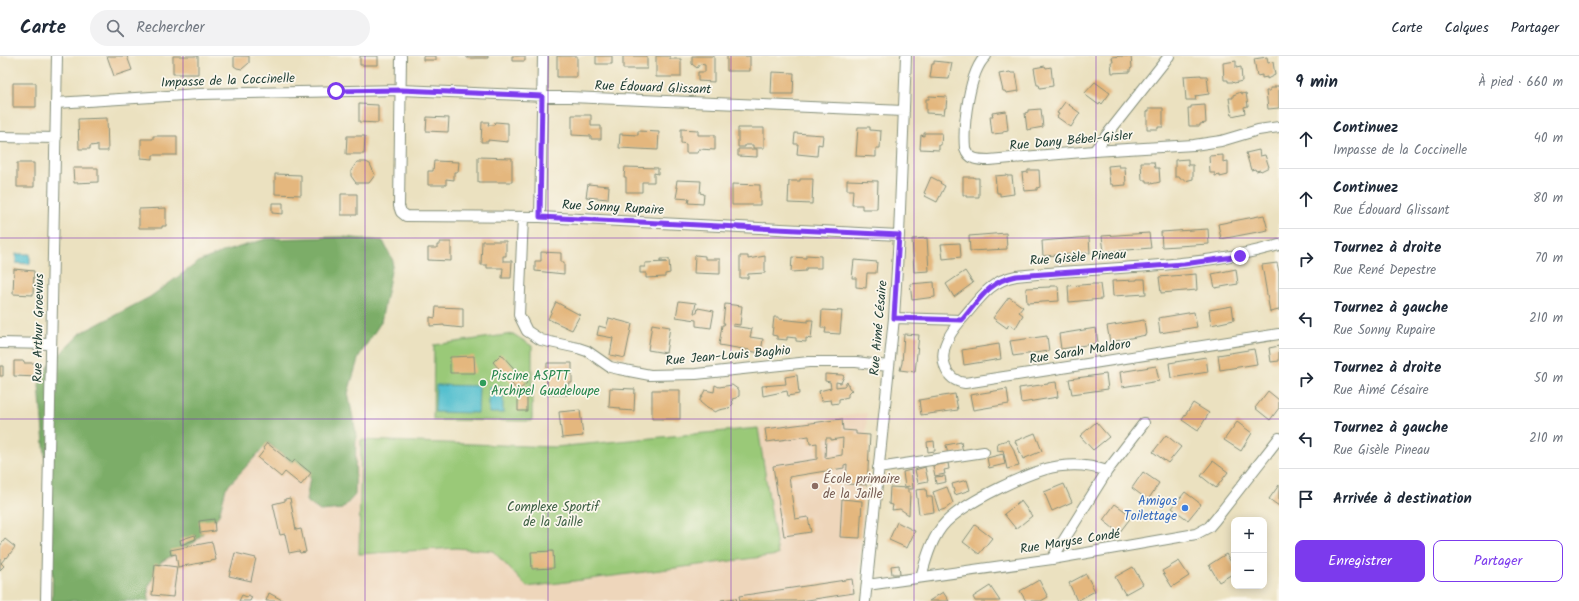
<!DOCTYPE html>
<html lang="fr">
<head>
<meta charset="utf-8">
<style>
  :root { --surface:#fff; --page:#f2f2f3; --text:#1f2937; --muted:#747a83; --line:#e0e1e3; --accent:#7c3aed }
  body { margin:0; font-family:Kalam,sans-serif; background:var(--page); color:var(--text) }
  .controls { position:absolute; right:12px; bottom:12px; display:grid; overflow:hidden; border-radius:8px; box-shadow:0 2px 10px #0003 }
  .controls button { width:36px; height:36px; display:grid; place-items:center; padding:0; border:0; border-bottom:1px solid var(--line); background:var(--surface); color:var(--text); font:20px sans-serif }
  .stop { position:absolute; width:12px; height:12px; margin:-9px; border:3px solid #7c3aed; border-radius:50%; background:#fff }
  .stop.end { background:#7c3aed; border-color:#fff; box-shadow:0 1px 4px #0008 }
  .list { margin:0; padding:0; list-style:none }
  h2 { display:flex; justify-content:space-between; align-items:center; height:52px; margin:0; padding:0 16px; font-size:17px }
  h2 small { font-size:13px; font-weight:400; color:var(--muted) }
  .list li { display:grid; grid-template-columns:26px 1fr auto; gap:12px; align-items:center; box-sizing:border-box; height:60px; padding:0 16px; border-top:1px solid var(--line) }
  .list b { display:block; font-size:15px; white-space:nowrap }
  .list p { margin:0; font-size:13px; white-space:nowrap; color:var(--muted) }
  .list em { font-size:13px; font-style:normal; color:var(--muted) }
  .actions { display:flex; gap:8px; padding:12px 16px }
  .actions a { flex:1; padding:9px 0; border:1px solid var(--accent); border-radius:8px; text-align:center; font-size:14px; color:var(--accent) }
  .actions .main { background:var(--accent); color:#fff }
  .icon { flex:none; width:22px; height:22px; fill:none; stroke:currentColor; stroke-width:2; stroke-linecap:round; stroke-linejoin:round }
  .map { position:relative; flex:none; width:1279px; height:545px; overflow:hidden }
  header { display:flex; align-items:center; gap:24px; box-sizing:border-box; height:56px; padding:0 20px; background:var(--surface); border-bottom:1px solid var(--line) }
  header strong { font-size:19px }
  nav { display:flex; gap:22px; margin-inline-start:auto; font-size:14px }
  .search { width:280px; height:36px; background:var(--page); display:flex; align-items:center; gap:10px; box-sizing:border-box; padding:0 14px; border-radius:22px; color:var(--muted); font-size:15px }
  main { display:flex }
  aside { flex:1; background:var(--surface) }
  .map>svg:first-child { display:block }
  .built { fill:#eed6bb }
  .green { fill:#9ac978; stroke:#5c8356 }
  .forest { fill:#7bad68; stroke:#4d754e }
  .water { fill:#54c0cf; stroke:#3a7e82 }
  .building { fill:#e4b77e; fill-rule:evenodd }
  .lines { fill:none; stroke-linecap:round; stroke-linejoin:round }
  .street-casing { stroke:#858f7a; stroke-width:12 }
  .street { stroke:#fff; stroke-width:10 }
  .route { stroke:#7c3aed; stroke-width:5 }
  .grid { fill:none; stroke:#7b2cbf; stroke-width:1; stroke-opacity:0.55 }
  .leisure-dot { fill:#2e9e5b; stroke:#fbf7ec; stroke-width:1.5 }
  .education-dot { fill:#8d6e63; stroke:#fbf7ec; stroke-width:1.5 }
  .shop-dot { fill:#3f7fe0; stroke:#fbf7ec; stroke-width:1.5 }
  .labels { text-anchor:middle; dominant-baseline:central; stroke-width:3.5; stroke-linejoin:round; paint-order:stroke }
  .street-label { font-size:13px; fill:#1f3d34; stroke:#fbf7ec }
  .leisure-label { font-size:13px; fill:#27864d; stroke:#fbf7ec; text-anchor:start }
  .education-label { font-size:13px; fill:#785e54; stroke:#fbf7ec; text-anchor:start }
  .shop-label { font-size:13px; fill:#366cbe; stroke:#fbf7ec; text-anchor:end }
  .park-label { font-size:13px; fill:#3e6045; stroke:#fbf7ec }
</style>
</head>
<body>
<header>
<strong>Carte</strong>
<div class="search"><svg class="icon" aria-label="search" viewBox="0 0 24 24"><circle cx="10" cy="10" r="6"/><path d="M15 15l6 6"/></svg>Rechercher</div>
<nav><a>Carte</a><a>Calques</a><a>Partager</a></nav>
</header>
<main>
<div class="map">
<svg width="1279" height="545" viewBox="0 0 1279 545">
  <rect width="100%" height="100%" fill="#fbf7ec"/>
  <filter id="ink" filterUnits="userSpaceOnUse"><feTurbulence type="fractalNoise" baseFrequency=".025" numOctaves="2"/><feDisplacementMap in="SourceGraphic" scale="8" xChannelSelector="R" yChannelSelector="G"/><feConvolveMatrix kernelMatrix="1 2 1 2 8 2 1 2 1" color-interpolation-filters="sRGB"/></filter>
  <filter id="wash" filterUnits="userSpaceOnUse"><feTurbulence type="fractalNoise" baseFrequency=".012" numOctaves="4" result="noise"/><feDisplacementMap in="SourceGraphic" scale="16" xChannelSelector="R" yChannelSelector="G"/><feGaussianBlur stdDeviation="0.9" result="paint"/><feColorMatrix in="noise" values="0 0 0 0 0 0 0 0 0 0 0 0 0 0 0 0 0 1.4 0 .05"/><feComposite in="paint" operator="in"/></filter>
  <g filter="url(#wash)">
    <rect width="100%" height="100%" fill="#ebe1c0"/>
    <path class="built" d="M867 357 861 488 856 545H141L139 488 260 358 361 384 359 497 456 492 493 495 527 531 777 499 758 372Z"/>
    <path class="green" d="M513 278 532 290V365L433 364 434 289Z
      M758 372 778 499 527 531 493 495 456 492 359 498 361 384 555 391Z"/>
    <path class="forest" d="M343 181 383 185 393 205 381 266 359 300 348 337 356 377 355 439 342 453 320 455 306 445 310 421 268 387 226 432 219 459 195 486 161 506 148 532 149 545H52L53 495 39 329 50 308 81 277 150 241 200 205 223 196 266 183Z"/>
    <path class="water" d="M16 198H30V208L16 207Z
      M436 329 479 330 478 357 435 356Z
      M489 331H503V357H489Z"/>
    <g id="blocks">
      <path class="building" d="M107 0H127L132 14 114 20Z
        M173 0H198V18H173Z
        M234 0H249V7L242 13 237 12 234 10Z
        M360 0H378V9H360Z
        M423 0H436V4H423Z
        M467 0H488V2H467Z
        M512 0H525V5H512Z
        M557 0H577V21H557Z
        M596 0H612V8H596Z
        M623 0H647V13H623Z
        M656 0H670V3H681V21H656Z
        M692 0H714V26L698 25V16H705V9L700 8 697 12 692 8Z
        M727 0H750V15H727Z
        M1120 0H1131L1132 12 1130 13V16L1112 17 1111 6H1113L1112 1Z
        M1267 1 1268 7 1273 6 1275 19 1267 23V21L1262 22V19L1257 20 1254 3Z
        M934 5 952 7 949 23 930 22 932 8H934Z
        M1236 5V12L1241 11 1242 25 1234 27 1233 26H1228V24H1224L1223 7Z
        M1045 10 1046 12 1051 11 1053 30 1040 32 1039 29H1037L1034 12Z
        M772 16 794 17 793 38H771Z
        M1010 16 1011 17H1016L1019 35 1006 37 1005 35H1003L999 18Z
        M1201 19V20H1207L1209 38 1195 40 1196 44H1186L1184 20Z
        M1095 26 1110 37 1102 48 1100 46 1099 49 1084 38Z
        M13 27H36V51H13Z
        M1275 30H1279V52L1268 53 1266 35H1270V32H1275Z
        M1241 36 1242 38 1246 37 1248 50 1244 51 1245 57 1232 60 1229 42H1233V39Z
        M929 40 947 41 946 52H945L944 58 926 57V43H929Z
        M1065 46 1080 57 1071 71 1057 61 1059 58 1057 57Z
        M359 48 378 49V67L359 66Z
        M1205 49 1206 67 1200 68V70H1189L1188 52H1191V50Z
        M1149 52H1163V71H1158V73H1147V55H1149Z
        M1041 53 1043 71 1027 74 1025 57 1028 56V54Z
        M1006 55 1008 74 1003 75V77L992 78 990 60H993L992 57Z
        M572 59H591V70H601V83H591V80L572 79Z
        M427 61 449 62 448 76 426 75Z
        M107 62 108 95H98V89L90 90V93H79L78 63Z
        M482 66H489L488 69H494L495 66 508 67V86L488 84V86H481Z
        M858 71H870V74L881 75 880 92H876V101L856 100Z
        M738 72H764V92H753V89H745V91H738Z
        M681 73 698 74V79H715V94L699 93 698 97H686V88L681 87Z
        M638 75 659 76 658 94 619 92 620 78 638 79Z
        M795 77 823 79 822 89 818 88 817 100 797 98 798 88H794Z
        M924 77H942L941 89H939V94L920 93 921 79 924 80Z
        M153 80H177V99H153V103L141 102V83H153Z
        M347 80H365L364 98H346Z
        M738 93H757V101L738 100Z
        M1259 94 1260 100 1265 99 1269 111 1261 115 1260 114 1256 115 1255 113 1251 114 1246 97Z
        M1223 99V106L1228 105V119L1220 121V119L1215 120V117H1210L1209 100Z
        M478 101 512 102V126H478Z
        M1188 103V109H1193V123L1185 125V123H1180V121H1175V104Z
        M434 105 459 106 458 116H454V124L446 123V129H428V115H433Z
        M357 106H366L370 108 375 119 369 127H356L351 120V115Z
        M1141 106H1154L1155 112H1159L1160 126 1151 128V126H1146V124H1142Z
        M17 107H34V131H17Z
        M1119 109V111H1125L1126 129 1113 130 1112 128H1110L1108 110Z
        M625 111 658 112V118L654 117V126H642V136H626V121H624Z
        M73 112H98V126L74 127Z
        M1028 114H1039L1040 131 1037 132V134L1024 135 1022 117 1028 116Z
        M275 118 301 119V139L275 138Z
        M1007 119V120H1012L1014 138 1000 140V137H997L995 120Z
        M931 121 941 126 940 127 945 130 937 146 925 140 926 138 924 137Z
        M963 121H974V122H979V141H966V139H963Z
        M800 123H813L812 148 788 147 789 125H800Z
        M677 124 701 125 700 137 704 138 703 148 688 147 689 143 676 142 678 131H676Z
        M847 124 878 125 877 153H862V149H852L853 134H847Z
        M588 128 609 130 608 143 586 141Z
        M732 128 760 129V149H732Z
        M341 138H357V159H341Z
        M272 147H283V158L272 157Z
        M166 152V170H162V172H139V153Z
        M1264 159 1268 174 1221 183 1218 168Z
        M1208 173 1209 188 1162 191 1161 176Z
        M1006 177 1007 193 970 195 969 180Z
        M1149 177 1151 192 1104 196 1102 180Z
        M1089 181 1090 197 1043 200 1042 185Z
        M927 182 929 215 914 216 912 183Z
        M482 185H506V200H503V205H512L511 222H502L503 212H487V209H481Z
        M440 186H451V205L428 204V192H437V189H440Z
        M960 187 961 201 943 203 941 188Z
        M541 196 561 197V206H564V218L535 215V205H541Z
        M695 199 705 200V203H720V218L694 217Z
        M806 199 821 200V212H806V215L791 216 792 201 806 202Z
        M740 200H748V203L765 200V217L748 218V222H740Z
        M660 203H669L670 217 665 218V221L646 222V217H640V211H645V207L667 206H660Z
        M854 204 877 206 876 217H867L866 232 856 231V222H852Z
        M1277 207 1279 216V254L1270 256 1262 209Z
        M14 213 34 215 33 239 13 238Z
        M1236 213 1238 228 1215 232 1212 218Z
        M965 215 973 227 954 241 946 228Z
        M1196 218 1197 234 1161 237 1159 221Z
        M1137 223H1145L1146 238 1113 240 1112 225 1137 224Z
        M934 226 935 241 912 244 910 228Z
        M1093 228H1100L1102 243 1069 246 1068 230Z
        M1050 230H1058L1059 245 1027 247 1026 232 1050 231Z
        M1009 241 1023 251 1019 256 1023 259 1015 273 1009 268 1007 272 993 262Z
        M679 245 696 247 694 257H697L698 252 714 255 711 272 696 270V264L676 261Z
        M556 246 580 259 572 274 548 263Z
        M725 248 742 250 740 269 733 268V270L752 273 750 281 763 283 761 297 748 295 749 294 719 289 722 269H724L725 267H723Z
        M1232 250 1234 264 1211 269 1209 254Z
        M436 251 463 252V272L444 270V269L430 270V261L435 262Z
        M822 254 842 255 840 278 825 277 826 272H821Z
        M1194 256 1197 271 1160 277 1158 262Z
        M774 261H779V263L808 266V264H813L811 283 806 282V286L796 285V282L787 281V284L777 283V280L772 279Z
        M609 262 632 268 625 302 610 299 613 282 597 279 599 270 606 272Z
        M1144 264 1146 279 1110 286 1107 270Z
        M652 268 670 271 666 297 648 294Z
        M1096 272 1098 287 1061 293 1059 278Z
        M904 278 919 279 915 316 900 314 902 307Z
        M1047 280 1049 295 1013 300 1010 285Z
        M999 288 1001 303 964 309 962 294Z
        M1279 290V305L1271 306 1269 292Z
        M1254 293 1257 308 1220 314 1218 299Z
        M501 298 527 327 518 335 493 306Z
        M474 300 475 317H450V301Z
        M1206 301 1208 316 1171 322 1169 307Z
        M14 305H24V307H38V321L14 320Z
        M547 307H572V327H568V339H547Z
        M0 310H3V320H0Z
        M1156 310 1159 325 1122 331 1120 316Z
        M825 318 842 319 844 320 841 327 836 326V331L844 330 847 326 849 332 852 334 848 338V341L839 343V347L832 348 831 344 821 345 819 335 831 332 830 326 825 325Z
        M1106 318 1108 333 1072 338 1069 323Z
        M797 319 799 338 788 340 787 335 763 340 762 330 786 328 785 321Z
        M1056 326 1058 341 1021 347 1019 332 1048 328V327Z
        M715 329 719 331 732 329 739 334V340L736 342 732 343 733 348 729 352 719 354 715 356 707 352 700 346V344L705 334 714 336Z
        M610 332 635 333 634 355 620 354V352L609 351Z
        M1007 333 1009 348 973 354 970 339Z
        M652 334H680V363H652Z
        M1268 335 1279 344V352L1270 364 1255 352Z
        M527 337V355H518V338Z
        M955 338 958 354 921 359 919 344Z
        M1193 347 1209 357 1198 375 1182 364Z
        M580 354 583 380 562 382 559 356Z
        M842 363 843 374 856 375V378L870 379 867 429 846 428 847 408 844 409V412L789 421 795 463 808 461 811 476 784 480 773 410 817 403V387L810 388 809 380 767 386 765 373ZM826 382H831V384L843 382 842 399 825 402Z
        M1096 366 1109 381 1093 394 1080 380Z
        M1237 366 1252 377 1241 395 1224 384Z
        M1035 377 1042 395 1023 403 1015 385Z
        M1166 379 1181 391 1168 407 1153 396Z
        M1008 384 1013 392 1019 410 1007 413 1003 394 998 395 997 387Z
        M934 385 935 395 928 396 927 386Z
        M961 386 963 396 948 399 946 389Z
        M267 387 292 407 295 404 311 417 301 429 285 416 281 421 258 402 265 393 263 392Z
        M1003 398 1005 408 989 412 987 402Z
        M1213 405 1228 416 1216 432 1201 420Z
        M948 407 949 413 944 414 945 418 935 420 933 410Z
        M925 411 928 425 918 427 915 414Z
        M911 414 913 433H910L909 430 905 431 903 416Z
        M1143 416 1159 427 1148 444 1132 432Z
        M945 420 946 426 936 428 935 421Z
        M967 424 970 434 955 439 952 428Z
        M1064 428 1072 446 1052 455 1044 436Z
        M1279 429V450L1269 443Z
        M890 431 908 432V436H910L909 459 900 453 892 454 893 449 889 448Z
        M947 431 953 447 945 453 939 455 933 436Z
        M926 433 927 441H932L934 456 919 458 916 434Z
        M1185 436 1201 448 1188 464 1172 452Z
        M290 442 296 474 301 473 306 496 300 497 299 495 289 497 285 478 280 479 273 448 285 445V443Z
        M842 443 862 445 860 482 840 481Z
        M1021 445 1032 460 1016 473 1004 458Z
        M1115 448 1132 460 1119 477 1103 464Z
        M214 463 215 475 200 477 199 465Z
        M897 466 915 475 907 492 889 484Z
        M975 469 992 482 979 498 963 486Z
        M195 479 196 483 181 489 180 484Z
        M5 483 15 491 7 502 6 501 1 507 4 510 0 514V490Z
        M212 486 216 504 178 511 176 498 171 499 170 494Z
        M553 495 554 512 532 513 531 496Z
        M235 497 256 502 251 525 229 520Z
        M1226 498 1234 511V517L1219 526 1209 509Z
        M1179 505 1189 520 1172 531 1162 515Z
        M155 508 177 511 173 541 152 539Z
        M899 509 900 518H892L891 510Z
        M1133 511 1143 528 1125 538 1115 521Z
        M1086 518 1095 535 1077 545 1069 527Z
        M852 523 854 537 801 545H740L739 540Z
        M1039 524 1048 541 1041 545H1026L1020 535Z
        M990 530 1000 545H975L973 541Z
        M943 536 949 545H929Z
        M269 537 284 545H266Z
        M242 539 247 541 248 539 252 541 250 545H239Z
        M736 542 737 545H721V544Z"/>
    </g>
  </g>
  <g filter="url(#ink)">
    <use href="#blocks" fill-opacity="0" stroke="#858f7a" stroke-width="1"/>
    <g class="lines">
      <defs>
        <path id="street" d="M401 0 399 150 401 156 406 160 540 161 899 179
          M986 0C969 15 963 70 965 92 969 104 978 104 989 104L1094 95 1194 89 1221 85 1258 74 1279 71
          M56 47 199 38 401 34 904 55
          M0 81 56 82
          M1094 95 1169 0
          M523 161 519 259 527 275 541 284 578 292 587 295 610 311 619 313 650 319 696 318 809 306H856L888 310
          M540 161 543 0
          M894 262 961 264C979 244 989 225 1016 220 1104 210 1193 214 1279 189
          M961 264C956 270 950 277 947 285 939 302 944 324 965 327L1279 278
          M0 287 51 288
          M878 412 984 396
          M1052 503 1107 415 1144 367
          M921 521C926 503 932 480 946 466 966 446 1034 412 1062 410 1077 408 1093 410 1107 415
          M867 529 1052 503 1196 478 1209 471 1215 464 1279 382
          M46 545 57 0
          M865 545 894 262 899 179 906 0"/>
      </defs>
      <use href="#street" class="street-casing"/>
      <use href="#street" class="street"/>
    </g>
  </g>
  <g class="lines" filter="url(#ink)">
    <path class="route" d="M336 35 401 34 542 40 540 161 899 179 894 262 962 264C979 244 989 225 1016 220L1184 208 1240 200"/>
  </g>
  <path class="grid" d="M183 0V545M365 0V545M548 0V545M731 0V545M914 0V545M1096 0V545M0 182H1279M0 363H1279"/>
  <circle class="leisure-dot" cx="483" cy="327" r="4"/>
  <circle class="education-dot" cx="815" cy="430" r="4"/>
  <circle class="shop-dot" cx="1185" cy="452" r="4"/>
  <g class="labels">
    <g class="street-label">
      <text transform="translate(228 25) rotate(-2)">Impasse de la Coccinelle</text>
      <text transform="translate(653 32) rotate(2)">Rue Édouard Glissant</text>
      <text transform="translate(1071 85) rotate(-5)">Rue Dany Bébel-Gisler</text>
      <text transform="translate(613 152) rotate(3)">Rue Sonny Rupaire</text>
      <text transform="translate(1078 202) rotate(-4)">Rue Gisèle Pineau</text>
      <text transform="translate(39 272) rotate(-89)">Rue Arthur Groevius</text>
      <text transform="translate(879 272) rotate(-85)">Rue Aimé Césaire</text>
      <text transform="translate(1080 296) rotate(-9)">Rue Sarah Maldoro</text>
      <text transform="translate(728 300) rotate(-5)">Rue Jean-Louis Baghio</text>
      <text transform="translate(1070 486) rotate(-9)">Rue Maryse Condé</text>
    </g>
    <g class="leisure-label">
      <text x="491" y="320">Piscine ASPTT<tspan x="491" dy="15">Archipel Guadeloupe</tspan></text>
    </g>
    <g class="education-label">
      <text x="823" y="423">École primaire<tspan x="823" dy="15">de la Jaille</tspan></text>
    </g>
    <g class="shop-label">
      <text x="1177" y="445">Amigos<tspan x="1177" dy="15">Toilettage</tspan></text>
    </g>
    <g class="park-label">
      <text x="553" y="451">Complexe Sportif<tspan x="553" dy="15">de la Jaille</tspan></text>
    </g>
  </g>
</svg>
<div class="controls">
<button>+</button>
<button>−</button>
</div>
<div class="stop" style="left:336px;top:35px"></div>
<div class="stop end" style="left:1240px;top:200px"></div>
</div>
<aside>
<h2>9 min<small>À pied · 660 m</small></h2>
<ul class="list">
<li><svg class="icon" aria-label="ahead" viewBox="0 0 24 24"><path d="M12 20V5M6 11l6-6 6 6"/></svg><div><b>Continuez</b><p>Impasse de la Coccinelle</p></div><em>40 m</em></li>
<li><svg class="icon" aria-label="ahead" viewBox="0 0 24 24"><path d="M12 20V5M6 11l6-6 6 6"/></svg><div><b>Continuez</b><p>Rue Édouard Glissant</p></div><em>80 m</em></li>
<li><svg class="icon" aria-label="right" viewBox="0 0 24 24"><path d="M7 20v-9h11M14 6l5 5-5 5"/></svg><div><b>Tournez à droite</b><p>Rue René Depestre</p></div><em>70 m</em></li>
<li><svg class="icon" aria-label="left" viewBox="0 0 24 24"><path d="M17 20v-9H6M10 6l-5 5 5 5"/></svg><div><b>Tournez à gauche</b><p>Rue Sonny Rupaire</p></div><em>210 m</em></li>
<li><svg class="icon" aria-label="right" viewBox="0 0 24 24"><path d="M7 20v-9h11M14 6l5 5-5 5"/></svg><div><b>Tournez à droite</b><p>Rue Aimé Césaire</p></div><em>50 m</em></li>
<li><svg class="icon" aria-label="left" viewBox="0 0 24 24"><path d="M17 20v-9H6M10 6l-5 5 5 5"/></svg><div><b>Tournez à gauche</b><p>Rue Gisèle Pineau</p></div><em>210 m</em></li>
<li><svg class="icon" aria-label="arrive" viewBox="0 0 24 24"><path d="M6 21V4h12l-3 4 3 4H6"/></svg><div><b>Arrivée à destination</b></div></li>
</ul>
<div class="actions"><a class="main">Enregistrer</a><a>Partager</a></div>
</aside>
</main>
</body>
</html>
